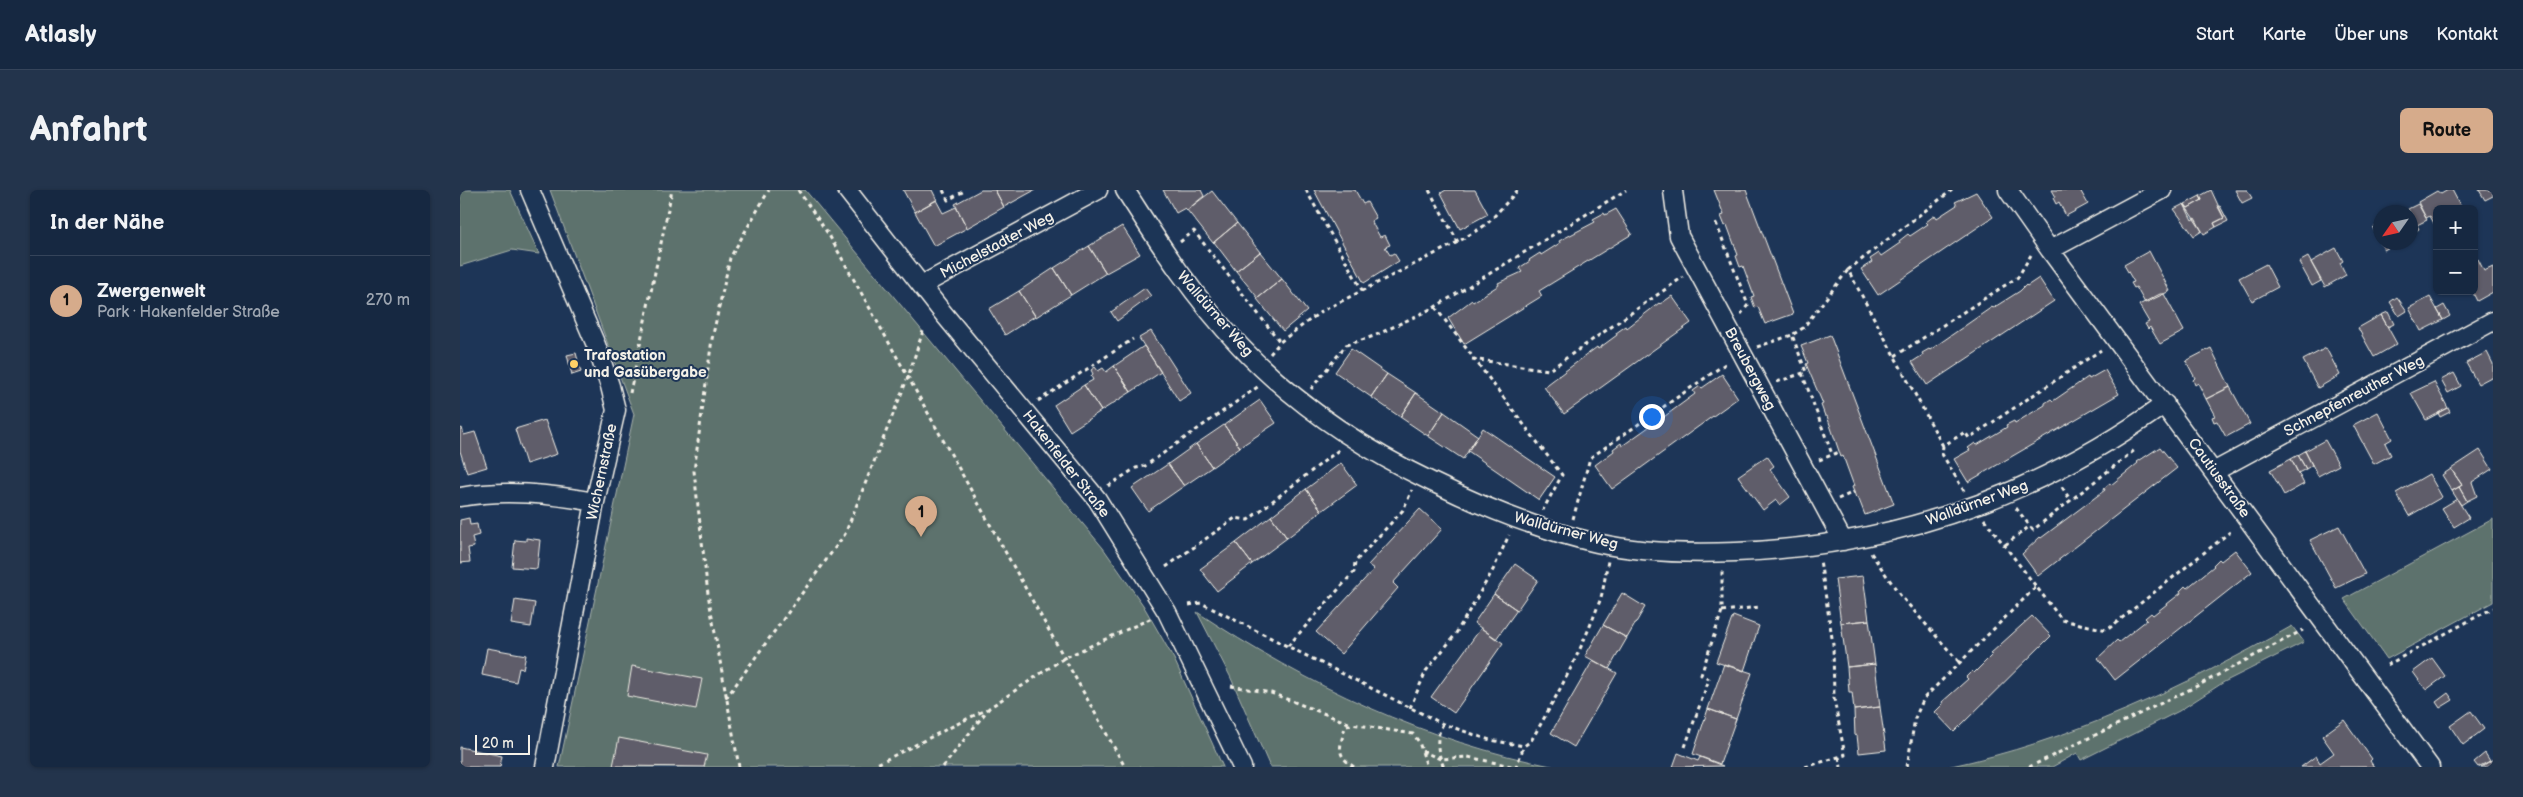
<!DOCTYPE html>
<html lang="de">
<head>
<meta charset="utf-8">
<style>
  :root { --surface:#162841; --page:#23344c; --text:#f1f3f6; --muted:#9ea6b1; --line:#35445a; --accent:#d6ab8b }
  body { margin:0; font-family:"Balsamiq Sans",sans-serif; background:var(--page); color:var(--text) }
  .controls { position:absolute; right:15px; top:15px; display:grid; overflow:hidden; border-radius:8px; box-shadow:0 1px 4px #0004 }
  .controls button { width:45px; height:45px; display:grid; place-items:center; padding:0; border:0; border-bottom:1px solid var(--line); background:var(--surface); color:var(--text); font:25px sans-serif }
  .compass { position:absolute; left:1913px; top:15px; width:45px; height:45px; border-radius:50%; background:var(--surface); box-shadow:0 1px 4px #0004; rotate:236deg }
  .scale { position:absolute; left:15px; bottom:12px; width:55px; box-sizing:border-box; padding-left:5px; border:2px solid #f4f1e8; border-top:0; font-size:14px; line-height:18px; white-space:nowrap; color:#f4f1e8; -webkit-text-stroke:4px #1d3557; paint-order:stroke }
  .you { position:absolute; left:1191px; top:226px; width:18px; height:18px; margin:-12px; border:4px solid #fff; border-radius:50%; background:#1a73e8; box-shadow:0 0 0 8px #1a73e833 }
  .badge { display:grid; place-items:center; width:32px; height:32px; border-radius:50%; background:var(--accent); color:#111; font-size:16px; font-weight:700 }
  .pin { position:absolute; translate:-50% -41px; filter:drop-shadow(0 1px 2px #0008) }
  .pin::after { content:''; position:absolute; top:26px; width:18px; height:15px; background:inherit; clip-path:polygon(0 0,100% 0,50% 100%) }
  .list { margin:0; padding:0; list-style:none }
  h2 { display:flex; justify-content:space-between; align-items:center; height:65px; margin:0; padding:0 20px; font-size:21px }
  h2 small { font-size:16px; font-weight:400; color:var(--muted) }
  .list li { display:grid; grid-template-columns:32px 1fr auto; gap:15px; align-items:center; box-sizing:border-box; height:90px; padding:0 20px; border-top:1px solid var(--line) }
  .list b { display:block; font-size:19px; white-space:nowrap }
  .list p { margin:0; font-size:16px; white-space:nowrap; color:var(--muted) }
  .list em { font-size:16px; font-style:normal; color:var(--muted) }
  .map { position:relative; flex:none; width:2033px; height:577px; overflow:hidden; border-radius:8px }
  header { display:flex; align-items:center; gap:30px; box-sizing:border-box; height:70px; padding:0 25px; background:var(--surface); border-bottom:1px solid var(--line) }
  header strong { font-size:24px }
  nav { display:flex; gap:28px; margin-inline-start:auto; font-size:18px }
  .intro { display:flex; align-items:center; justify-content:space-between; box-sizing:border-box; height:120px; padding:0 30px }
  h1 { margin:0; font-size:35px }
  .button { padding:12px 22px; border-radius:8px; background:var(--accent); color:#111; font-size:18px; font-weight:700 }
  main { display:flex; gap:30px; padding:0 30px }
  aside { flex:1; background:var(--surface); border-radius:8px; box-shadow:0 1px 4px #0004 }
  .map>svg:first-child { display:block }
  .green { fill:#5d726d; stroke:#a8b2aa }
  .building { fill:#5f5d6a; stroke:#f4f1e8 }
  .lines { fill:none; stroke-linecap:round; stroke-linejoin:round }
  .street-casing { stroke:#f4f1e8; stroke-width:21 }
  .path { stroke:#f4f1e8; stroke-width:3; stroke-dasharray:4 4; stroke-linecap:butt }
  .street { stroke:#1d3557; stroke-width:18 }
  .poi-dot { fill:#ffd166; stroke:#1d3557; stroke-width:2 }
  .labels { text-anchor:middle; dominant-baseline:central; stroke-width:4; stroke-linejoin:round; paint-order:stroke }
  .street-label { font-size:15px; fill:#f4f1e8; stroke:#1d3557 }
  .poi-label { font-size:15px; font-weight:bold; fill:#f4f1e8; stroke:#1d3557; text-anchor:start }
</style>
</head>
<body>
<header>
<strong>Atlasly</strong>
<nav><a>Start</a><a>Karte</a><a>Über uns</a><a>Kontakt</a></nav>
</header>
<div class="intro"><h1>Anfahrt</h1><a class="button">Route</a></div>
<main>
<aside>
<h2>In der Nähe<small></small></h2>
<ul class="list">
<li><span class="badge">1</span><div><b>Zwergenwelt</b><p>Park · Hakenfelder Straße</p></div><em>270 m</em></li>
</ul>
</aside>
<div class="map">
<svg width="2033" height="577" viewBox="0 0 2033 577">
  <rect width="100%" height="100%" fill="#1d3557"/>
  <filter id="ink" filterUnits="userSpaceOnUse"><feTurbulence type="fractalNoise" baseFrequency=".02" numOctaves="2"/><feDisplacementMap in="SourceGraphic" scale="10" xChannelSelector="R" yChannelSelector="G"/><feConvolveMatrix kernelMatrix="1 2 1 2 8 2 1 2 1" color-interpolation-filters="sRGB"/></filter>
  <g filter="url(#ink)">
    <path class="green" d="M0 0H50L79 64 52 60 0 76Z
      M90 0H345L643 358 683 415 714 469 763 577H99L174 224Z
      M2033 329V412L1927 469 1884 409Z
      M737 422C847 495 966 552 1096 577H810L770 486Z
      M1832 436 1844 452 1764 492 1719 521 1621 570 1617 563 1592 577H1487C1611 551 1722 498 1832 436Z"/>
    <path class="building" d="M443 0H472L477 10 455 22Z
      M521 0H535L544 17 507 38 495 14Z
      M535 0H575L544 17Z
      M703 0H741L744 6 727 20 725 18 716 23Z
      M854 0H895L903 14 907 12 916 28 911 31 920 47 925 45 930 55 925 57 930 65 934 63 939 71 904 93Z
      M986 0H1015L1028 24 1000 39 981 3Z
      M1254 0H1286L1333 124 1305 134 1298 117 1295 118 1291 107 1294 106 1283 76 1280 77 1276 66 1278 65 1267 35 1265 36 1261 26 1264 25Z
      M1592 0H1620L1628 14 1606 26 1599 12 1596 14 1593 8 1596 7Z
      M1751 0 1764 28 1754 33 1756 37 1744 44 1724 14 1728 18 1742 10 1740 6Z
      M1775 0H1787L1792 8 1782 13Z
      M1988 0H1992L2001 17 1977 19 1976 37 1970 26 1966 28 1958 12 1977 1 1981 4Z
      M2019 0H2033V6L2025 10Z
      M752 1 777 33 753 53 727 20Z
      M1516 2 1533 27 1418 105 1401 79 1412 72 1410 69 1419 63 1421 66 1440 53 1439 51 1448 44 1450 46 1468 34 1466 32 1475 25 1477 28 1497 15 1495 12Z
      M1740 6 1742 10 1728 18 1725 14Z
      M476 10 483 23 496 17 507 38 474 56 455 22Z
      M1724 14 1732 30 1735 28 1742 41 1734 46 1714 19Z
      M1958 14 1967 30 1957 35 1948 19Z
      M1760 16 1768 31 1756 37 1754 33 1764 28 1758 17Z
      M1934 17 1937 22H1924Z
      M1156 19 1172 44 1079 101 1082 106 1004 154 988 128 1012 110 1013 112 1039 95 1038 93 1062 82 1059 78 1070 71 1069 70 1080 63 1081 65 1100 53 1099 51 1135 32 1133 29 1144 23 1145 25Z
      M1951 24 1959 39 1950 44V24Z
      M777 33 800 62 776 81 754 52Z
      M1920 34V52H1940L1942 56 1937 58 1935 54 1924 60 1913 38Z
      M662 36 680 64 646 83 629 56Z
      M629 56 646 83 611 105 594 78Z
      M1876 58 1883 71 1880 73 1886 85 1865 97 1851 72Z
      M1689 61 1710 101 1685 113 1676 97 1674 98 1671 93 1674 92 1664 75Z
      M800 62 822 89 798 108 776 81Z
      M1848 67 1861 91 1852 96 1839 72Z
      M2018 69 2024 81 2033 77V102L2017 111 2012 101H2014V71Z
      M1806 74 1818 97 1792 111 1779 88Z
      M594 78 611 105 576 127 559 101Z
      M1579 88 1594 111 1467 195 1452 172 1463 165 1462 163 1469 159 1470 160 1532 117 1533 118 1560 101 1566 95 1567 96Z
      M822 89 847 121 823 141 797 109Z
      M685 98 691 106 657 131 651 122Z
      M559 101 575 126 545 145 529 119Z
      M1700 104H1704L1724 141 1700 154 1690 137 1688 139 1685 134 1689 132 1679 115Z
      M1212 106 1231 133 1104 224 1084 197 1137 157 1138 159 1157 145 1156 143 1166 136 1167 138 1199 113 1200 114Z
      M1937 107 1947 121 1939 126 1930 112Z
      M1970 107 1983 130 1961 141 1949 118Z
      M1984 115 1990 126 1983 130 1977 119Z
      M1928 122 1934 134 1928 137 1921 125Z
      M1921 125 1937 154 1914 167 1898 138Z
      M691 141 731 203 719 211 679 148Z
      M1370 145 1434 314 1405 325 1398 307 1396 308 1394 302 1392 297 1394 296 1383 266 1381 267 1367 226H1365L1361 215 1363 214 1346 174 1348 173 1341 156Z
      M684 156 701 182 671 202 654 176Z
      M1751 158 1770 197 1746 209 1738 193 1735 195 1733 190 1735 188 1726 171Z
      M1866 158 1880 185 1858 198 1843 170Z
      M891 159 927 184 911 207 875 182Z
      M2027 162 2033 174V186L2018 194 2006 173Z
      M116 163 121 182 112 185 107 165Z
      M654 176 671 202 641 221 624 195 633 190 631 186 633 184 631 180 635 177 638 181 643 178 646 182Z
      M1645 180 1659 204 1508 292 1494 269 1510 260 1508 258 1515 253 1517 255 1547 237 1546 235 1554 231 1555 233 1585 215V213L1591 209 1593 211 1628 187 1629 189Z
      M1994 183 2001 196 1988 203 1981 190Z
      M927 184 956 203 940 227 911 207Z
      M1262 184 1278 208 1152 299 1135 275 1154 261 1153 259 1161 253 1162 256 1193 234 1192 232 1199 226 1201 229 1235 204 1233 201 1240 196 1242 198Z
      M1974 192 1988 218 1966 230 1951 203Z
      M624 195 641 221 610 241 594 215Z
      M1770 197 1790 234 1766 247 1757 231 1754 232 1752 227 1755 226 1746 209Z
      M956 203 984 222 968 246 940 227Z
      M800 210 816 233 780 257 764 235Z
      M1988 218 1990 222 1980 227 1978 223Z
      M984 222 1018 246 1003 269 968 246Z
      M1918 222 1932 249 1925 253 1931 265 1914 274 1893 235Z
      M85 230 97 264 66 274 55 239Z
      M764 235 780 257 752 277 736 254Z
      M2 238 4 245 15 242 27 277 7 283 0 261V239Z
      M1023 238 1095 287 1079 310 1008 261Z
      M1865 250 1879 275 1858 286 1845 261Z
      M736 254 752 277 724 296 708 274Z
      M1700 257 1717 278 1578 386 1562 364 1580 347 1581 348 1645 300 1644 298 1650 293 1651 295 1678 273 1677 272Z
      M2020 260 2032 279 2012 292 2017 306 2007 311 1999 297 2002 295 1991 279Z
      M1845 261 1852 275 1846 279 1838 265Z
      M1838 265 1846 279 1838 283 1831 269Z
      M1307 266 1314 276 1310 279 1330 307 1320 315 1316 310 1303 320 1278 286Z
      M1831 269 1844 294 1824 305 1810 280Z
      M881 273 897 295 862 321 846 299Z
      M708 274 724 296 688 321 672 298Z
      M1991 279 2002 295 1992 301 1982 285Z
      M1969 284 1982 307 1949 326 1936 303Z
      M1999 297 2007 311 2001 315 1992 301Z
      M846 299 862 321 827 348 811 326Z
      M1997 309 2009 328 1994 337 1982 318Z
      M960 319 982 339 933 393 938 398 881 464 856 442 914 379 908 375Z
      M811 326 827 348 792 374 776 353Z
      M9 328 10 335 17 334 19 345 12 347 14 357 8 358 10 372 0 373V330Z
      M1879 336 1905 384 1876 398 1850 350Z
      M66 348 80 350 77 379 52 377 55 350 66 351Z
      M776 353 792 374 757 401 740 379Z
      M1775 360 1792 382 1655 490 1638 468 1657 450 1659 452 1687 430 1685 428 1691 423 1693 425 1721 403 1720 401 1725 396 1727 398 1754 376 1753 375 1759 369 1761 371Z
      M1055 374 1078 390 1057 420 1034 404Z
      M1403 386 1409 430 1381 433 1375 389Z
      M1162 403 1185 417 1167 448 1143 435Z
      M1034 404 1057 420 1036 449 1014 433Z
      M55 410 75 413 71 437 51 434Z
      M1273 426 1299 436 1284 481 1256 472Z
      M1572 426 1591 446 1494 542 1475 522 1483 514 1482 512 1508 489 1506 487 1512 481 1514 483 1532 465 1530 464Z
      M1409 430 1415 474 1387 477 1381 433Z
      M1143 435 1167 448 1149 479 1125 466Z
      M1021 438 1043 453 994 523 971 507Z
      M27 458 66 465 63 479 59 478 56 492 22 485Z
      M1972 468 1985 486 1966 500 1953 482Z
      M1133 470 1157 483 1114 557 1091 543Z
      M1264 474 1292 483 1276 529 1248 519Z
      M1415 474 1420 517 1394 520 1392 502H1389L1387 477Z
      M172 476 242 489 236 519 167 506Z
      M1988 503 1993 510 1980 518 1976 512Z
      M1420 517 1426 560 1399 563 1397 545 1395 546 1394 520Z
      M1248 519 1276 529 1260 574 1233 564Z
      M2011 521 2024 539 2003 555 1990 536Z
      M1884 530 1912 569 1910 571 1914 577H1841L1856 566 1860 573 1874 563 1862 546Z
      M159 548 247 565 244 577 153 576Z
      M0 557 42 566 40 577H0Z
      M1218 563 1238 571 1240 567 1263 576 1213 577Z
      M2025 563 2030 571 2018 577 2014 572Z
      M2033 569V577H2021Z"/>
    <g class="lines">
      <defs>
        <path id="street" d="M70 0 136 155 150 196 156 220 135 312 85 577
          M387 0 483 123 637 309 707 422 782 577
          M665 0C700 55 735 109 780 156 834 213 901 258 972 292 1025 318 1079 340 1137 353 1182 363 1229 364 1276 362 1433 356 1577 306 1705 214
          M1548 0 1590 60 1970 577
          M1213 1 1219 46 1383 351
          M1590 60 1702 0
          M462 95 638 0
          M1755 281 2033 131
          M0 307C45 299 90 304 135 312"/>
      </defs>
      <use href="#street" class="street-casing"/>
      <path class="path" d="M338 0 369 45 665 577
        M483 0 488 10 506 0
        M846 0 902 100
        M969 0 998 52
        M1256 33 1288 115 1281 124
        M720 52 734 41 820 152
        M975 117 1102 285 1083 320
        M1297 157 1332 145
        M810 164 820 152 862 121 998 52 1027 34 1058 0
        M1435 166 1558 87 1571 65
        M1012 169 1089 180 1223 87
        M1342 183 1372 264
        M1317 192 1346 182 1332 145 1343 138 1388 80
        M851 199 886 155 914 146 975 117 1166 0
        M170 203 212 0
        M578 211 673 149
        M1483 256 1388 80 1492 0
        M1359 270 1379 262
        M648 296 676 278 685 276 799 196
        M1602 297 1611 311
        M1504 301 1482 264 1483 256 1505 242 1509 248 1641 160
        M1378 309 1394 302
        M1556 318 1573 340 1676 259
        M1113 329 1130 268 1268 172
        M1524 329 1602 430 1647 440 1770 342
        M1545 355 1570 336
        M1411 363 1440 405 1500 473
        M706 377 775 328 788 330 880 259
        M729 415 741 413 983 534 1030 550 1064 556 1071 551C1097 506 1121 462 1139 413 1144 400 1145 385 1148 371
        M1262 421 1300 417
        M828 456 894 382 895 372 943 320 952 300
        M1927 475 2033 418
        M771 496 811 503 891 534
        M266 508 385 344 448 187 464 138
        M950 518 966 481 995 445 1033 380 1049 345
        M983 534C975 547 977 563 984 577
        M1225 557 1249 489 1241 485 1262 421V378
        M962 561 980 569 1008 567 1056 577 1064 556
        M1379 567 1381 577
        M279 577 248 404 234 281 252 149 270 68 309 0
        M411 577 527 519
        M483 577 529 518 604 468 692 428
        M894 577C875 564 880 558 885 537L892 534 953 544 959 552 967 577
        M1345 577 1385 565 1374 509 1373 454 1360 370
        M1447 577 1455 528 1464 508 1576 397
        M1569 577 1739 495 1843 440"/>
      <use href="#street" class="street"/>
    </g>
  </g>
  <circle class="poi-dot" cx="114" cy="174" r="5"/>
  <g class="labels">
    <g class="street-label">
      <text transform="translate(537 55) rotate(-28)">Michelstadter Weg</text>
      <text transform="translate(755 124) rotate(49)">Walldürner Weg</text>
      <text transform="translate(1290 179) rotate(62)">Breubergweg</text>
      <text transform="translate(1894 206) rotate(-28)">Schnepfenreuther Weg</text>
      <text transform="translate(606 274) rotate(52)">Hakenfelder Straße</text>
      <text transform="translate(142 282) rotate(-78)">Wichernstraße</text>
      <text transform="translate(1759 288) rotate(54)">Cautiusstraße</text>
      <text transform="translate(1517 313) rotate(-20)">Walldürner Weg</text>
      <text transform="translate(1106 341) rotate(15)">Walldürner Weg</text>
    </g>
    <g class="poi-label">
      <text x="124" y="165">Trafostation<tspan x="124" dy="17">und Gasübergabe</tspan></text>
    </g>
  </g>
</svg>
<div class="controls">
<button>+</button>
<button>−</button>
</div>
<svg class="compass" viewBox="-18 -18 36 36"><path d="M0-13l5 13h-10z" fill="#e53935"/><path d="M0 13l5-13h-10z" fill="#9ea6b1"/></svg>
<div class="scale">20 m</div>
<div class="you"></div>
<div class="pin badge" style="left:461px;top:347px">1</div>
</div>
</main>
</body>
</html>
